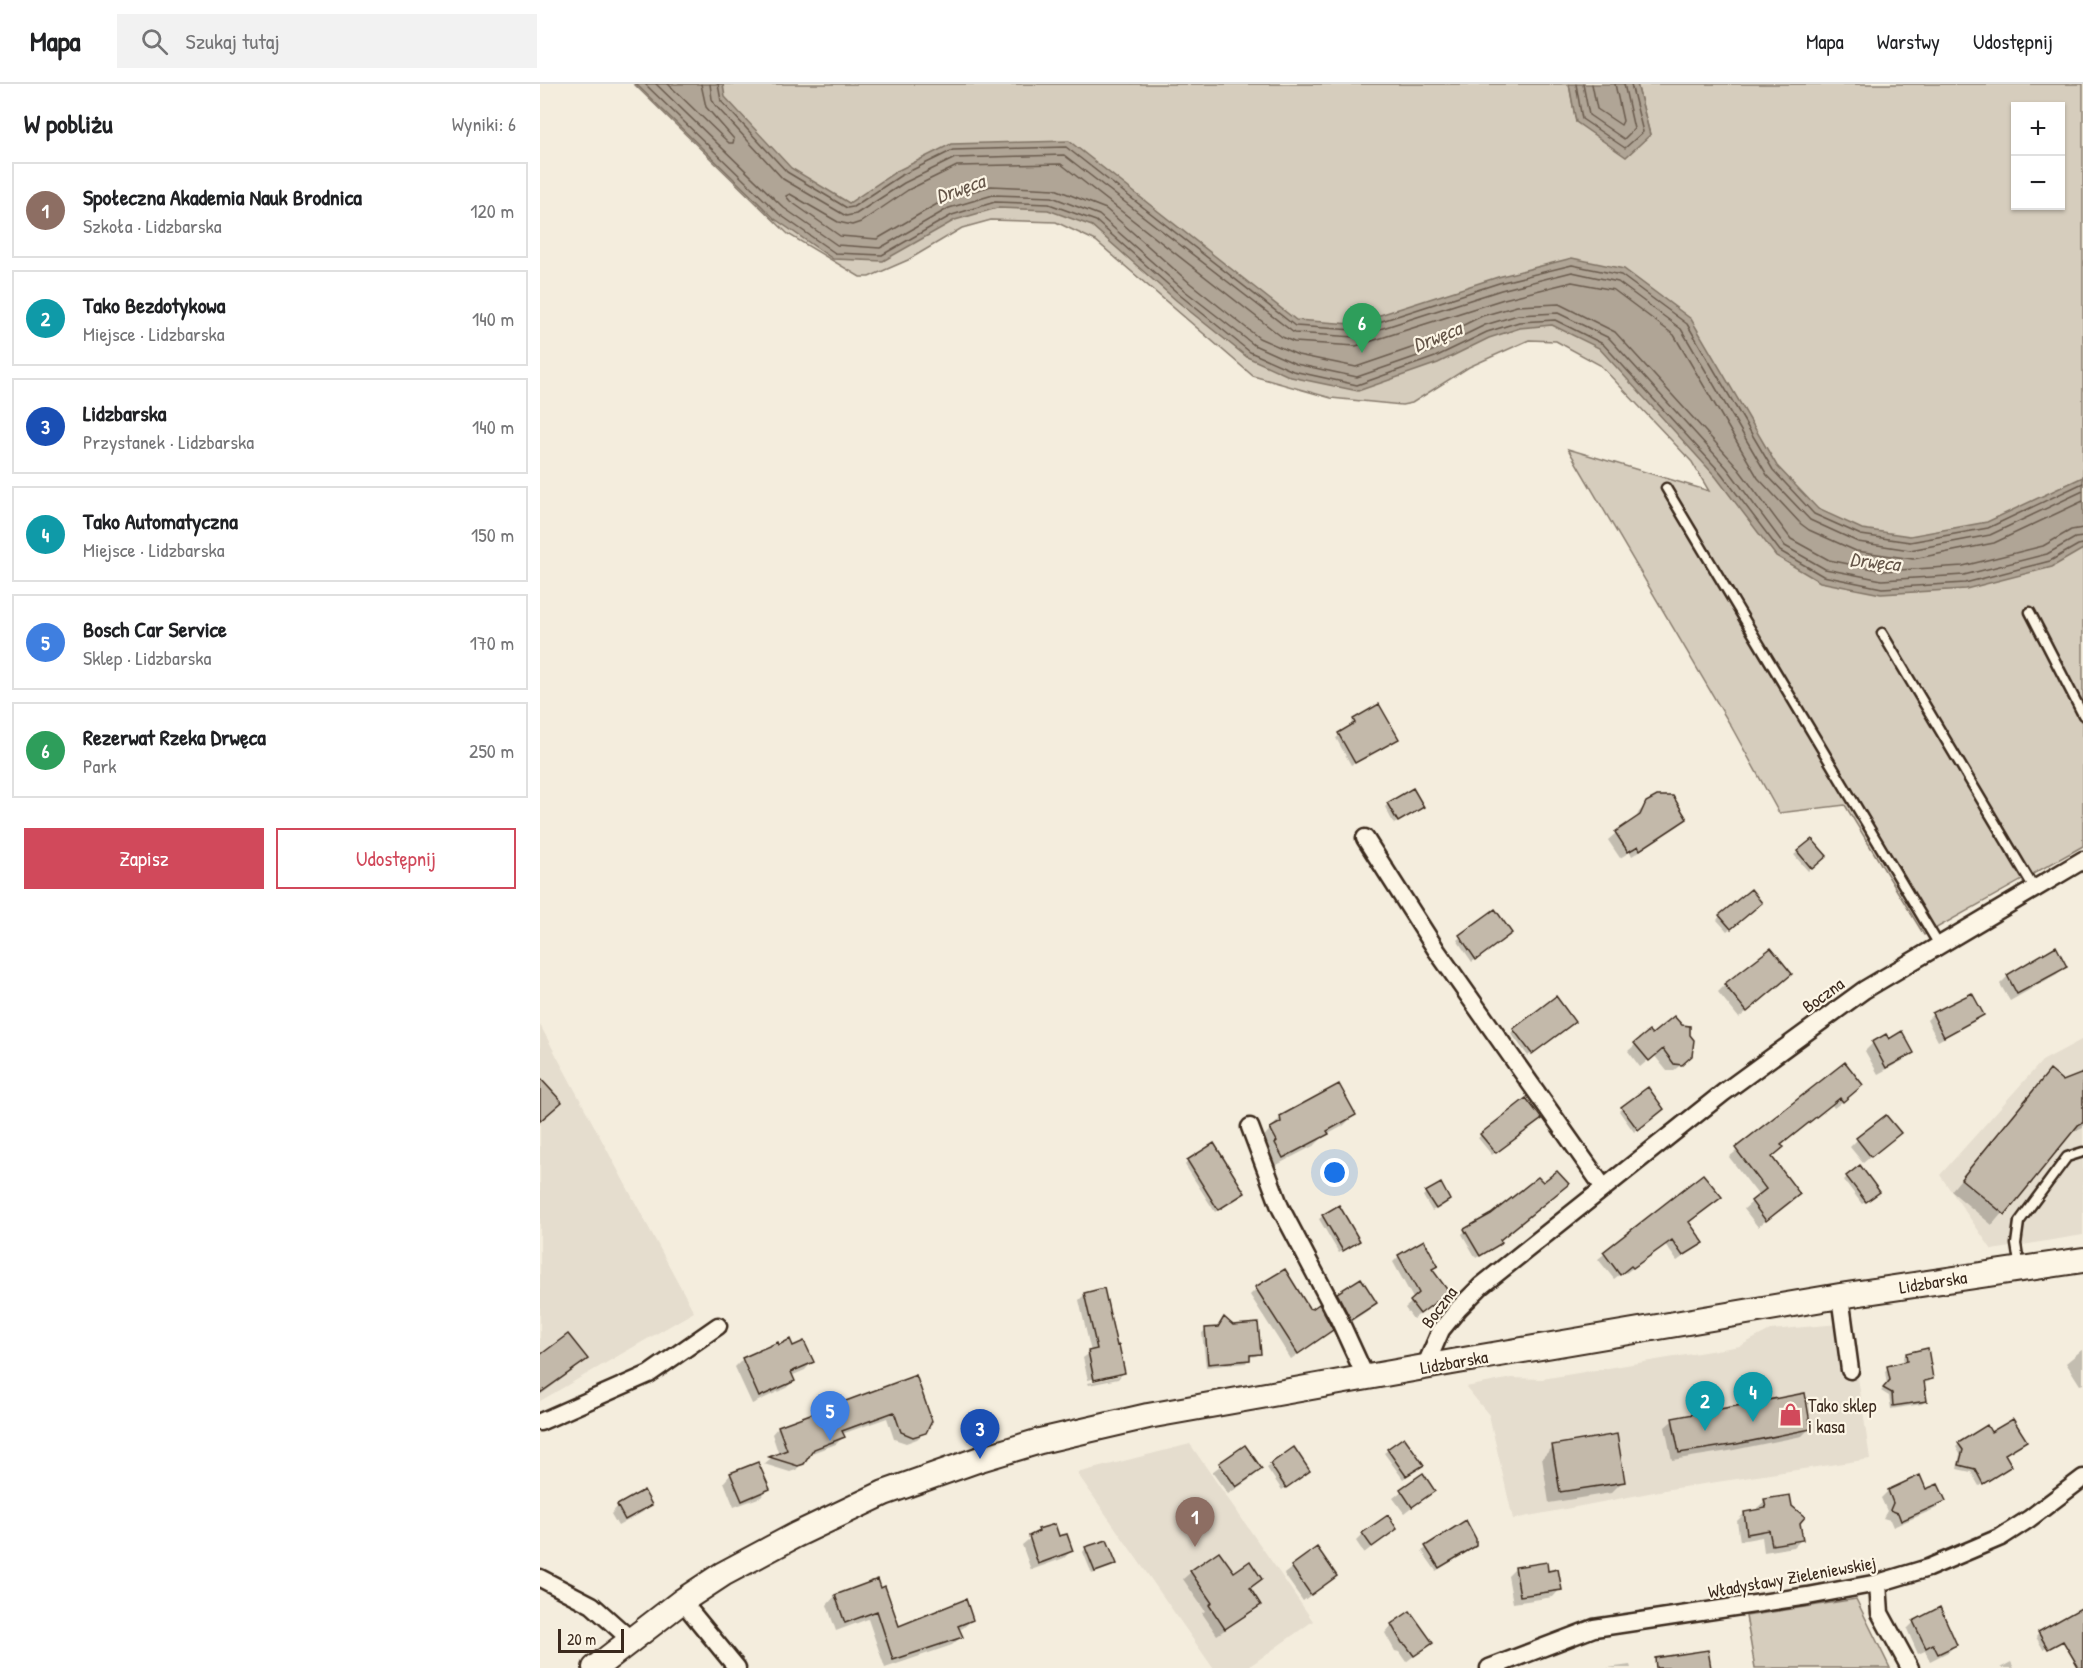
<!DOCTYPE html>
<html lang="pl">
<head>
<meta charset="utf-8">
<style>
  :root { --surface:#fff; --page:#f2f2f2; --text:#202124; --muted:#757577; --line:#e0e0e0; --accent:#d1495b }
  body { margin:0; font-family:"Patrick Hand",sans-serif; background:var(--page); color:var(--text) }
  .controls { position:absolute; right:18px; top:18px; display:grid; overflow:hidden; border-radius:0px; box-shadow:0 2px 4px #0004 }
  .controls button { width:54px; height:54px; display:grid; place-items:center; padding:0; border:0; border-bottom:2px solid var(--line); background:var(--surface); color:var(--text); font:30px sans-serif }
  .scale { position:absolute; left:18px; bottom:15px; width:66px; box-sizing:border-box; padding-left:6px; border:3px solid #3b2a1e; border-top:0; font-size:16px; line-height:21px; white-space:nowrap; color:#3b2a1e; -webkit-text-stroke:4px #fcf5e5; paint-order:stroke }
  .you { position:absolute; left:795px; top:1089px; width:21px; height:21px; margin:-15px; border:4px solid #fff; border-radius:50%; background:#1a73e8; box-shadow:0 0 0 9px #1a73e833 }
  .badge { display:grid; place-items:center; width:39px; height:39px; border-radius:50%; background:var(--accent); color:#fff; font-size:20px; font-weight:700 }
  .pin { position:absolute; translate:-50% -50px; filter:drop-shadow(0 2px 3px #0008) }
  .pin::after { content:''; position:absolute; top:32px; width:21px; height:18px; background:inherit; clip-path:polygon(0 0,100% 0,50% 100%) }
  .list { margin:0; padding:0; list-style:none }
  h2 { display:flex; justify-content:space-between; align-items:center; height:78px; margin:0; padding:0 24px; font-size:26px }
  h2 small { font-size:20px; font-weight:400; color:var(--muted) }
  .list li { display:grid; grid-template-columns:39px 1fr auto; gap:18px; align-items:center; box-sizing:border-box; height:96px; margin:0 12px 12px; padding:0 12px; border:2px solid var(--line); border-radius:0px }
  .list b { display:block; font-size:22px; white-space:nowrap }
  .list p { margin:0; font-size:20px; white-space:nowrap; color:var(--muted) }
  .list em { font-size:20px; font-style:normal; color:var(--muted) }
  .actions { display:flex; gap:12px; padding:18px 24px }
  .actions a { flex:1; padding:14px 0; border:2px solid var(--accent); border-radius:0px; text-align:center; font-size:21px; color:var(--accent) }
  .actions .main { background:var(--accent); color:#fff }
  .icon { flex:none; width:33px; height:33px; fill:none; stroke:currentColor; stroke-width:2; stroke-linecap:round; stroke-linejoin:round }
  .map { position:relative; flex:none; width:1543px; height:1584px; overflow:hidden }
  header { display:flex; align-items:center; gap:36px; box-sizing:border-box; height:84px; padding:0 30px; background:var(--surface); border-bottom:2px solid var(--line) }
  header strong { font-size:28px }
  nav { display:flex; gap:33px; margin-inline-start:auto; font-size:21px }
  .search { width:420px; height:54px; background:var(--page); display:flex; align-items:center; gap:15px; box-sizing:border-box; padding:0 21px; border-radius:0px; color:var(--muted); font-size:22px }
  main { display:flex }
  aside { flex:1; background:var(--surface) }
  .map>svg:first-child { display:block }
  .built { fill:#e5ddce }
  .green { fill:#d6cdbd; stroke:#887c6e; stroke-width:1.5; fill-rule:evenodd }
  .water { fill:#b0a596; stroke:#817466; stroke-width:1.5 }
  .shadow { fill:#0003 }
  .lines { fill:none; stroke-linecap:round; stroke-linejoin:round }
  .shore { stroke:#6a5b4e; stroke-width:1.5 }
  .building { fill:#c3b9aa; stroke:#3b2a1e; stroke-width:1.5 }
  .service-casing { stroke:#3b2a1e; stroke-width:13 }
  .minor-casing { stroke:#3b2a1e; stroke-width:21 }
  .secondary-casing { stroke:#3b2a1e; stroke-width:28 }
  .service { stroke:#fcf5e5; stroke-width:8 }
  .minor { stroke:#fcf5e5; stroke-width:16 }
  .secondary { stroke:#fcf5e5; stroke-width:24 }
  .labels { text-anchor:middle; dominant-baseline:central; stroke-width:4.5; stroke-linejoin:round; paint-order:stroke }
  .street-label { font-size:18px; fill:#3b2a1e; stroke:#fcf5e5 }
  .poi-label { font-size:18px; fill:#3b2a1e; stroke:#fcf5e5; text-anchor:start }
  .water-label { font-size:20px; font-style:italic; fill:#645548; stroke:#fcf5e5 }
</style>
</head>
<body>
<header>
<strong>Mapa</strong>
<div class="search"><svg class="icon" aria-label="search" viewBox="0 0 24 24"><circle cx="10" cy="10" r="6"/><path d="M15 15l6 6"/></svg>Szukaj tutaj</div>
<nav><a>Mapa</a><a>Warstwy</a><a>Udostępnij</a></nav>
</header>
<main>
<aside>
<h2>W pobliżu<small>Wyniki: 6</small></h2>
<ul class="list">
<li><span class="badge" style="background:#8d6e63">1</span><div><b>Społeczna Akademia Nauk Brodnica</b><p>Szkoła · Lidzbarska</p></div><em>120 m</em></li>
<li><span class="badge" style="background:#0f9aa8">2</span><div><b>Tako Bezdotykowa</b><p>Miejsce · Lidzbarska</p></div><em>140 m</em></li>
<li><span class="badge" style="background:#1a4fb4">3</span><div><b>Lidzbarska</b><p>Przystanek · Lidzbarska</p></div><em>140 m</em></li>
<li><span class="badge" style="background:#0f9aa8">4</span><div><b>Tako Automatyczna</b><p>Miejsce · Lidzbarska</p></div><em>150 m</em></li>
<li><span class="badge" style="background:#3f7fe0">5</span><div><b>Bosch Car Service</b><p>Sklep · Lidzbarska</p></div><em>170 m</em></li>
<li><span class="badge" style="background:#2e9e5b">6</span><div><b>Rezerwat Rzeka Drwęca</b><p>Park</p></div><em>250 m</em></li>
</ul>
<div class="actions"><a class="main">Zapisz</a><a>Udostępnij</a></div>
</aside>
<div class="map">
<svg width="1543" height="1584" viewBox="0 0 1543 1584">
  <rect width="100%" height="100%" fill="#f4eddd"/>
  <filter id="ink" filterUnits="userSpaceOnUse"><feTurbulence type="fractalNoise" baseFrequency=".0167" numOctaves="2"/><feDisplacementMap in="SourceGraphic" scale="12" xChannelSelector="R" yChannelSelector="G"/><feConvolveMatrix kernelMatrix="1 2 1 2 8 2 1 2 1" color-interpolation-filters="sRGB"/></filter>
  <g filter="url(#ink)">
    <path class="built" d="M0 941 154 1228 0 1317Z
      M1543 955V1151L1452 1166 1400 1091 1502 977Z
      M1310 1239 1330 1375 1130 1405 973 1435 949 1331 926 1303 972 1294 1002 1295 1200 1262 1230 1246Z
      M650 1360 773 1537 707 1584H673L537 1389Z"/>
    <path class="green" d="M94 0H1029L1036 38 1110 50 1097 0H1543V762L1384 851 1305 721 1239 729 1191 642 1028 365 1169 407 1152 378 1060 281 1016 257 989 256 929 283 872 319 862 321 791 314 713 292 556 157 516 138 451 136 422 144 368 176 329 193H320L248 150ZM1476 22H1520V122H1476Z
      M1316 1515 1350 1584H1215L1206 1532Z"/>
    <path class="water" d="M96 0H183L185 13 251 84 309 119 357 87 411 60 529 57 756 236 812 240 958 193 1032 174 1084 185 1151 235 1237 382 1278 425 1322 445 1370 452 1447 438 1543 393V465L1512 483 1426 505 1341 510 1280 498 1236 472 1176 393 1059 264 1012 241 980 244 949 254 898 279 818 307 751 293 707 273 637 217 552 142 508 126 457 124 415 136 343 177 293 175 235 135Z
      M1029 0H1097L1110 51 1086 73 1036 38Z"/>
    <path class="shadow" d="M814 636 854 658 811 681 796 654 812 643 811 639Z
      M848 720 882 723 854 740 845 723Z
      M1107 720 1146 735 1138 742 1092 772 1090 768 1080 774 1068 756 1076 749 1095 736 1099 728Z
      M1271 757 1285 772 1268 787 1254 771Z
      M1217 823 1187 847 1177 836 1180 832Z
      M955 827 967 852 932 878 917 856Z
      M1525 882 1517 890 1470 917 1460 900 1468 892Z
      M1243 897 1199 934 1178 908 1185 901Z
      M1393 930 1442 931 1437 936 1398 957 1387 936Z
      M1030 941 988 972 971 949 974 946Z
      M1109 949 1143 979 1133 987H1127L1114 971 1100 983 1088 967Z
      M1346 952 1348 957 1372 969 1364 976 1338 990 1325 967 1333 959Z
      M1305 980 1314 1009 1294 1024 1292 1021 1240 1061 1230 1074 1258 1110 1218 1143 1204 1125 1219 1112 1189 1073Z
      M1543 990V1044L1529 1050 1452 1141 1411 1107 1499 1000 1522 999Z
      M986 1016 997 1038 952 1071 938 1054Z
      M1082 1024 1119 1028 1094 1048 1079 1027Z
      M814 1031 803 1042 783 1053 775 1061 731 1084 720 1057 741 1033Z
      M1317 1056H1351L1323 1079 1310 1063Z
      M648 1077 700 1112 675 1128 645 1081Z
      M1163 1092 1148 1139 1162 1159 1137 1177 1125 1160 1086 1189 1084 1187 1074 1195 1058 1175Z
      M1307 1093 1335 1111 1322 1120 1304 1096Z
      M886 1109 905 1119 892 1127 883 1112Z
      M783 1132 815 1160 799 1169 779 1135Z
      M925 1147 959 1157 956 1162 936 1174 922 1150Z
      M859 1172 896 1182 891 1187 902 1214 873 1235 865 1224 874 1216 853 1178Z
      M745 1187 771 1227 791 1246 751 1275 710 1211 716 1205Z
      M545 1210 583 1289 578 1295 549 1301 548 1299 579 1292V1289L548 1296 543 1274 551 1268 539 1216Z
      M798 1210 835 1219 827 1227 804 1242 791 1217Z
      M684 1235 719 1269 716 1272 709 1273 706 1279 666 1283 662 1249 666 1246 677 1245Z
      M238 1263H252L272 1278 265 1286 251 1292 254 1297 246 1304 212 1320 195 1283 203 1275Z
      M1543 1265V1300L1540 1301 1526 1279Z
      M1366 1270 1392 1295 1388 1298 1383 1299 1386 1316 1382 1320 1351 1325 1349 1312 1341 1307 1347 1301 1345 1287 1348 1284 1364 1279 1363 1273Z
      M0 1273 46 1275 34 1286 0 1311Z
      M375 1293 385 1348 377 1355 366 1359 354 1355 347 1334 302 1350 303 1353 296 1360 269 1370 256 1386 250 1388 224 1380 230 1375 239 1371 232 1350 238 1343Z
      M1133 1336 1269 1345 1262 1352 1189 1367 1132 1376 1125 1343Z
      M863 1355 879 1384 863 1395 844 1369Z
      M1419 1360 1463 1371 1467 1385 1439 1402 1431 1388 1417 1385 1420 1370 1416 1363Z
      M705 1363 720 1385 713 1393 688 1410 672 1388Z
      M1013 1363 1083 1397 1071 1409 1009 1419 1002 1374Z
      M753 1365 765 1390 742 1406 727 1384Z
      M191 1390 228 1405 221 1413 194 1423 184 1398Z
      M882 1391 893 1406 864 1429 853 1414Z
      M1379 1393 1386 1407 1404 1417 1397 1424 1353 1443 1350 1436 1343 1434 1347 1427 1341 1414 1348 1407Z
      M1225 1417 1250 1422 1259 1438 1262 1455 1254 1463 1224 1468 1222 1453 1200 1457 1197 1437 1205 1429 1218 1427 1217 1424Z
      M111 1420 103 1428 78 1442 71 1430 78 1422Z
      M925 1439 931 1465 896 1487 882 1467Z
      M855 1445 824 1469 816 1457 823 1450Z
      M499 1447 518 1454 531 1467 524 1474 491 1486 482 1461Z
      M546 1464 575 1480 572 1483 552 1490 543 1468Z
      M776 1465 795 1492 763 1517 744 1490Z
      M679 1469 694 1490 720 1495 709 1506 719 1521 712 1528 677 1551 662 1529 665 1527 643 1495 651 1488Z
      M976 1484 1007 1489 1020 1505 1013 1513 973 1519 968 1492Z
      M337 1497 358 1544 432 1536 423 1544 418 1546 421 1553 412 1561 345 1584 328 1535 296 1547 287 1521 295 1512Z
      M1543 1525V1541L1503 1565 1496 1553 1499 1549Z
      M1374 1538 1416 1561 1408 1568 1390 1577 1385 1567 1378 1570 1367 1545Z
      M852 1541 891 1559 866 1578 859 1568 855 1567 845 1549Z
      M1471 1578 1474 1584H1460Z
      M1090 1581 1091 1584H1067Z"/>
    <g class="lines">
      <path class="shore" d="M105 0 239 130 295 169 342 171 412 131 455 118 509 120 556 137 641 212 710 268 753 287 817 301 895 273 947 248 979 238 1015 236 1063 260 1181 389 1240 467 1283 492 1342 504 1425 499 1510 477 1538 461 1543 460
        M116 0 244 124 297 161 340 164 409 124 453 111 512 113 559 131 645 207 714 261 756 280 817 293 892 267 945 241 978 231 1018 229 1069 254 1187 384 1245 462 1285 485 1342 496 1424 491 1507 470 1535 454 1543 453
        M128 0 189 59H193L194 55 166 23 161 0
        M170 0 172 15 175 21 243 95 306 132 316 130 364 99 415 74 524 71 754 249 815 253 961 206 1032 188 1078 198 1141 245 1227 391 1270 436 1318 458 1370 466 1450 451 1543 407
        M178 0 181 17 247 88 307 124 313 123 360 92 413 66 526 63 755 242 814 246 959 199 1032 181 1081 191 1147 240 1233 386 1274 430 1321 451 1370 458 1448 444 1543 399
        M1036 0 1042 35 1085 64 1103 48 1091 0
        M1043 0 1049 31 1084 55 1094 45 1084 0
        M1052 0 1057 25 1081 41 1083 37 1075 0
        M1543 417 1454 459 1373 475 1316 467 1269 446 1261 440 1218 394 1134 251 1074 206 1032 198 964 215 816 262 754 258 742 253 521 80 417 82 368 106 321 138 312 141 298 138 250 110 246 112 250 117 300 152 337 155 404 116 451 102 515 105 566 125 651 200 719 254 758 271 816 283 889 258 942 232 977 222 1019 220 1075 248 1194 379 1251 455 1289 476 1343 487 1423 482 1503 462 1531 446 1543 444"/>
    </g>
    <path class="building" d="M839 620 859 655 815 679 798 649 815 639 813 635Z
      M873 704 884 723 858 738 847 719Z
      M1117 712H1133L1147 735 1100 766 1098 762 1088 768 1075 748 1100 731 1106 718Z
      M1272 755 1287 772 1272 785 1257 767Z
      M1211 805 1222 819 1191 845 1179 831Z
      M955 825 972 849 936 876 919 851Z
      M1516 862 1527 883 1477 910 1467 891Z
      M1231 864 1252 890 1207 928 1184 900Z
      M1432 909 1444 931 1404 953 1392 929Z
      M1016 912 1035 938 992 970 973 945Z
      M1134 932 1142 941 1150 942V951L1154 956 1152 972 1142 981 1134 980 1123 965 1109 977 1094 959 1109 947 1112 950Z
      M1362 947 1374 969 1346 984 1332 958 1346 950 1349 955Z
      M1305 978 1323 1001 1303 1018 1300 1014 1241 1061 1244 1063 1232 1073 1260 1110 1226 1137 1211 1117 1226 1105 1195 1064Z
      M1510 986 1523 997 1543 989V1039L1539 1040 1465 1131 1421 1095Z
      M0 994 22 1018 0 1037Z
      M799 1000 816 1031 787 1047 789 1050 743 1074 735 1059 737 1057 730 1044 741 1038 740 1032Z
      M1108 1003 1124 1025 1098 1046 1081 1023Z
      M986 1014 1002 1035 956 1069 940 1050Z
      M1346 1031 1361 1049 1331 1073 1316 1054Z
      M674 1059 705 1109 678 1126 647 1076Z
      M1320 1081 1340 1108 1326 1118 1306 1092Z
      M1017 1087 1029 1100 960 1156 962 1159 940 1172 924 1145 951 1130 998 1093 1003 1098Z
      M1163 1090 1182 1113 1149 1138 1164 1159 1143 1172 1132 1156 1093 1184 1091 1182 1080 1191 1063 1168Z
      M901 1099 910 1116 896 1125 885 1108Z
      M799 1121 820 1157 803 1167 782 1131Z
      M884 1156 898 1182 892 1185 909 1208 880 1230 870 1217 879 1209 858 1171Z
      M745 1185 769 1224 772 1225 779 1220 793 1246 758 1270 715 1203Z
      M821 1194 837 1219 811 1236 797 1209Z
      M564 1204 577 1262 579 1261 585 1289 554 1296 548 1267 557 1265 544 1209Z
      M684 1233 693 1241 718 1239 721 1270 710 1271V1276L668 1280 665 1244 678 1243Z
      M28 1250 48 1275 0 1309V1271Z
      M250 1255 253 1262 264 1257 274 1278 251 1288 255 1297 219 1313 202 1274 238 1258 239 1261Z
      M1388 1264 1393 1295 1384 1297 1387 1317 1353 1322 1352 1309 1343 1304 1350 1296 1347 1282 1367 1277 1366 1269Z
      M376 1291 392 1337 386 1349 373 1353 361 1348 354 1328 302 1347 305 1353 274 1365 264 1380 258 1382 229 1373 247 1366 238 1342Z
      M1265 1309 1271 1345 1197 1360 1139 1369 1132 1334Z
      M1473 1335 1487 1357 1465 1370 1472 1382 1443 1400 1435 1385 1419 1381 1423 1366 1418 1359 1447 1341 1451 1348Z
      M1077 1350 1085 1398 1020 1408 1012 1361Z
      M864 1353 884 1381 866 1392 847 1365Z
      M705 1361 722 1385 696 1403 679 1379Z
      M754 1363 770 1387 746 1404 730 1380Z
      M218 1378 230 1405 202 1417 190 1389Z
      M883 1389 895 1407 872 1423 860 1405Z
      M1380 1391 1386 1405 1398 1400 1406 1417 1361 1437 1358 1429 1350 1426 1353 1419 1348 1406Z
      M104 1406 112 1421 85 1436 77 1421Z
      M1250 1411 1252 1422 1265 1433 1260 1439 1263 1456 1232 1461 1229 1446 1207 1450 1204 1428 1226 1424 1224 1415Z
      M848 1431 857 1445 832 1463 822 1449Z
      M926 1436 936 1455V1462L899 1484 885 1462Z
      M515 1440 519 1452 527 1450 533 1467 498 1480 489 1452 499 1447 498 1445Z
      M567 1456 577 1480 555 1488 545 1463Z
      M777 1463 797 1492 771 1511 751 1482Z
      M679 1467 694 1488 710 1477 722 1495 710 1504 721 1521 685 1545 669 1521 672 1519 650 1487Z
      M1007 1478 1008 1487 1018 1485 1022 1506 980 1512 975 1483Z
      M338 1495 341 1504 345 1502 359 1542 426 1515 433 1536 418 1542 423 1553 353 1576 337 1527 305 1539 295 1511Z
      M1400 1523 1417 1561 1398 1570 1393 1560 1386 1564 1373 1537Z
      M1543 1523V1584H1539L1523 1557 1508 1565 1498 1548Z
      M870 1527 893 1559 874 1572 866 1561 862 1559 851 1540Z
      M1168 1566 1171 1584H1116L1115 1574Z"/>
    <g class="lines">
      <defs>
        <path id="service" d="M1126 404 1399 861
          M1490 528 1543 631
          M1342 549 1494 804
          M1480 1185 1476 1160 1479 1138 1527 1073 1543 1068"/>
        <path id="minor" d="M825 754 897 867 1064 1104
          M710 1043 740 1123 798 1233 826 1294
          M1300 1212 1310 1286
          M885 1283 901 1246 919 1224 941 1202 1183 1009 1324 906 1543 776
          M0 1338 109 1290 178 1242
          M0 1494 52 1521 90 1555
          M1338 1499 1340 1529 1370 1584
          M142 1517 197 1584
          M949 1584 1054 1544 1268 1512 1338 1499 1388 1484 1461 1453 1489 1435 1543 1394"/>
        <path id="secondary" d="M55 1584 142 1517 183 1490 256 1451 344 1409 440 1375 500 1357 608 1332 918 1277 1300 1212 1543 1176"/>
      </defs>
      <use href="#service" class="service-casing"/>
      <use href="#minor" class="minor-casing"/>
      <use href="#secondary" class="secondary-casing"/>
      <use href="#service" class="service"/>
      <use href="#minor" class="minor"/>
      <use href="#secondary" class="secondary"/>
    </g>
  </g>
  <defs>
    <symbol id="shop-bare" viewBox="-9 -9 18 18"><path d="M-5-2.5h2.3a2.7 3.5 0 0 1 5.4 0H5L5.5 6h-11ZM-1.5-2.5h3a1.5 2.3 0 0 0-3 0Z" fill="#d1495b" stroke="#fcf5e5" stroke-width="2.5" paint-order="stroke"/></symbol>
  </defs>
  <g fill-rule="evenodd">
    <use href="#shop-bare" x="1234" y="1314" width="33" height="33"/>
  </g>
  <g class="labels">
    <g class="street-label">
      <text transform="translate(1283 911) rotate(-36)">Boczna</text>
      <text transform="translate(1393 1198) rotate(-9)">Lidzbarska</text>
      <text transform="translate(899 1223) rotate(-53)">Boczna</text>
      <text transform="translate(914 1278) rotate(-10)">Lidzbarska</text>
      <text transform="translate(1252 1493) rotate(-10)">Władysławy Zieleniewskiej</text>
    </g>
    <g class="poi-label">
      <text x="1268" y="1321">Tako sklep<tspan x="1268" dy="21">i kasa</tspan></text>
    </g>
    <g class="water-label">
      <text transform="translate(420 104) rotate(-20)">Drwęca</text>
      <text transform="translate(897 252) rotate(-22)">Drwęca</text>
      <text transform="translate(1335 477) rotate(6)">Drwęca</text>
    </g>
  </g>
</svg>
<div class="controls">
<button>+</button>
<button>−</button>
</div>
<div class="scale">20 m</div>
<div class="you"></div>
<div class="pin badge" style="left:655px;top:1463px;background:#8d6e63">1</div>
<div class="pin badge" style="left:1165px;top:1347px;background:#0f9aa8">2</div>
<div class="pin badge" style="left:440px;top:1375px;background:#1a4fb4">3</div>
<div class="pin badge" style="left:1213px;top:1338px;background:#0f9aa8">4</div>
<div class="pin badge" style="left:290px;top:1357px;background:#3f7fe0">5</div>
<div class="pin badge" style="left:822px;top:269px;background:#2e9e5b">6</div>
</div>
</main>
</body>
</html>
